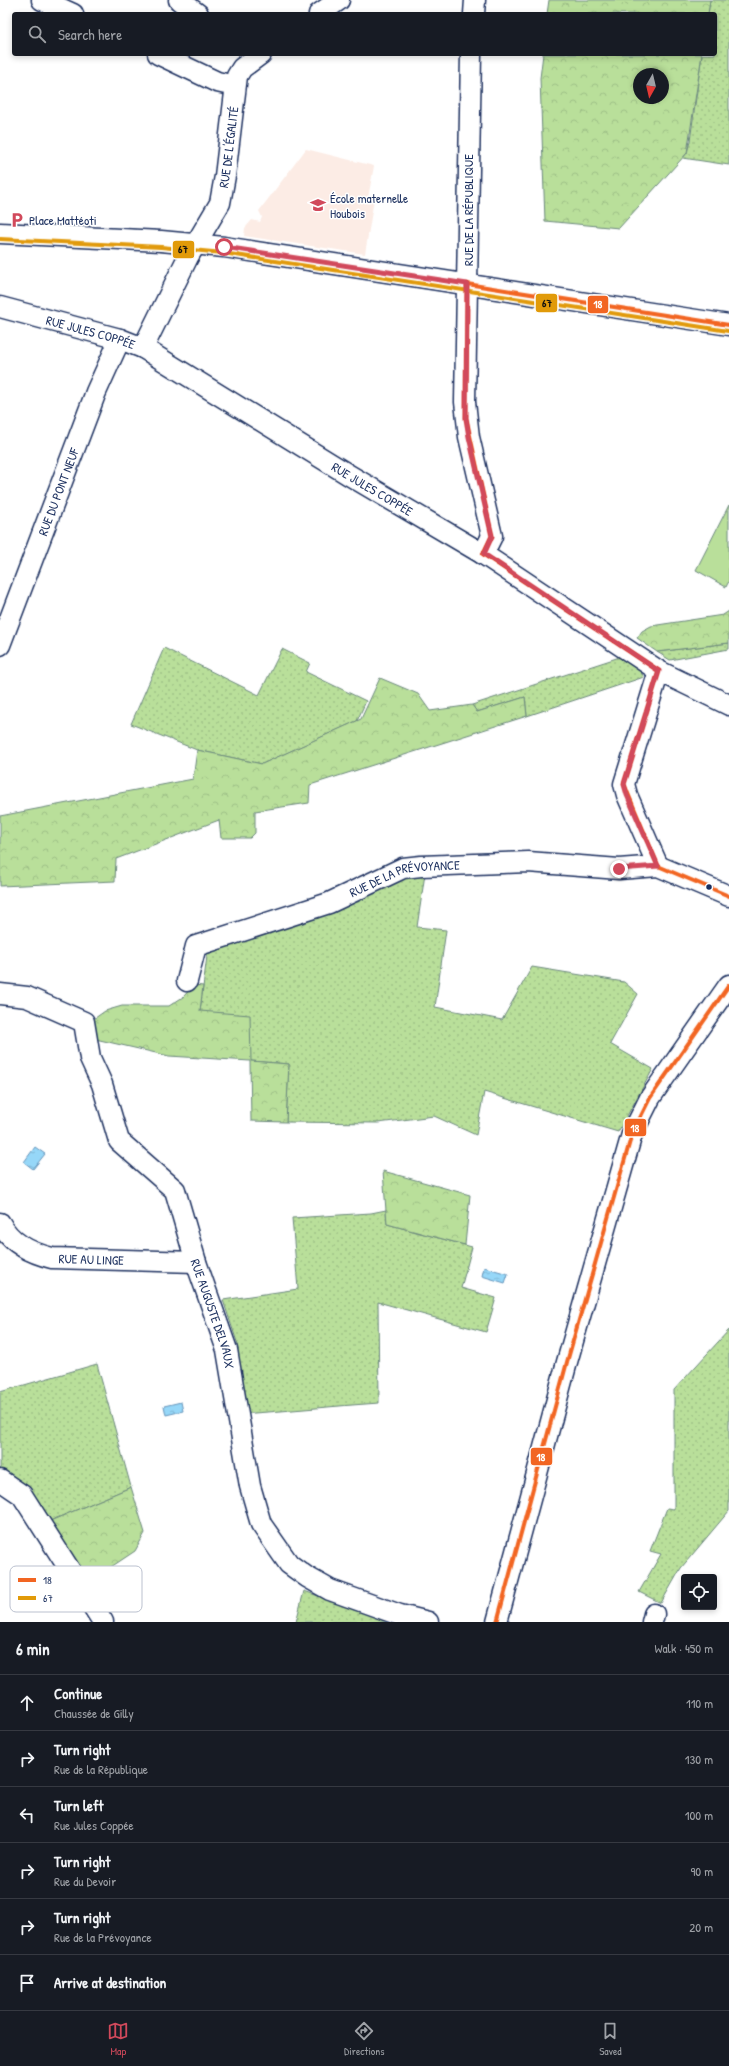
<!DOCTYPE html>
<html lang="en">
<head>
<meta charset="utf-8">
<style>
  :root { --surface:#171b24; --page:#242831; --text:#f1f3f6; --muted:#9ea1a6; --line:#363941; --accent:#d1495b }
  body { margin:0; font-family:"Patrick Hand",sans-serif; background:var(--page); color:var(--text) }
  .controls { position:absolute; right:12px; bottom:12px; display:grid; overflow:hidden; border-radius:4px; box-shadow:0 2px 6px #0003 }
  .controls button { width:36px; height:36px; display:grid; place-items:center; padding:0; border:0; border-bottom:1px solid var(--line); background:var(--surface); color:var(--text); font:20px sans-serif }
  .compass { position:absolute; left:633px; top:68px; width:36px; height:36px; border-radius:50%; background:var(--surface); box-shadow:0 2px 6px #0003; rotate:188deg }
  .stop { position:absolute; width:12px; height:12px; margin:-9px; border:3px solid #d1495b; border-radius:50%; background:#fff }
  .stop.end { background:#d1495b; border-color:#fff; box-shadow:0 1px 4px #0008 }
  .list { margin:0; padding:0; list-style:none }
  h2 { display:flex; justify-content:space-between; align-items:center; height:52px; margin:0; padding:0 16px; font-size:17px }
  h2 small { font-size:13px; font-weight:400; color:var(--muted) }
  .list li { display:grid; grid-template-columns:26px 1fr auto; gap:12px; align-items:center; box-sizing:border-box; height:56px; padding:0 16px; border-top:1px solid var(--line) }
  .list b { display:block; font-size:15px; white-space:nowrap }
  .list p { margin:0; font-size:13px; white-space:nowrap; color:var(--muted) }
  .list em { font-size:13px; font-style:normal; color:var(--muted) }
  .icon { flex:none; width:22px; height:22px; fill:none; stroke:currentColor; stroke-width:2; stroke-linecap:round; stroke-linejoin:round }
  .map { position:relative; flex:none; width:729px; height:1622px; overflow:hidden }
  .search { position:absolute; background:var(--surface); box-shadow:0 2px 6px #0003; left:12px; right:12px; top:12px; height:44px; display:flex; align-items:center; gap:10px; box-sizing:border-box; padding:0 14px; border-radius:4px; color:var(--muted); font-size:15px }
  .sheet { height:388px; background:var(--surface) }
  nav { display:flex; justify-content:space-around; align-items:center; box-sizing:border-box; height:56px; border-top:1px solid var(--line); background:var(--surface); font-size:11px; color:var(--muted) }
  nav a { display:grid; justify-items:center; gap:2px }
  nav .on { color:var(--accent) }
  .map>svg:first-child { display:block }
  .built { fill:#fcece5 }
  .grass { fill:url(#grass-dots); stroke:#6a877c }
  .forest { fill:url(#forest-crowns); stroke:#6a877c; fill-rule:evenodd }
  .green { fill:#b9df9a; stroke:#6a877c }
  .water { fill:url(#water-ripples); stroke:#6594ba }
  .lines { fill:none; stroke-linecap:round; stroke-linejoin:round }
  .minor-casing { stroke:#1b2f5e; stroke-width:23 }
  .minor { stroke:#fff; stroke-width:20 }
  .bus-1-casing { stroke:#fff; stroke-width:7 }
  .bus-2-casing { stroke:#fff; stroke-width:7 }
  .bus-1 { stroke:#f26522; stroke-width:4 }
  .bus-2 { stroke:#e19a09; stroke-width:4 }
  .route { stroke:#d1495b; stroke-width:5 }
  .bus-dot { fill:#1b2f5e; stroke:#fff; stroke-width:1.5 }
  .labels { text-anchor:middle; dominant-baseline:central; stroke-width:3; stroke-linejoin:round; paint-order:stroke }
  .street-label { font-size:13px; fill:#1b2f5e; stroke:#fff }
  .poi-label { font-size:13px; fill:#1b2f5e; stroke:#fff; text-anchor:start }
  .key { fill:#fff; stroke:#bbc1cf; stroke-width:1 }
  .key-label { font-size:11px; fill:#1b2f5e }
  .line-badge { stroke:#fff; stroke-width:1.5 }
  .badge-label { font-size:11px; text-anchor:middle; font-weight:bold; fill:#fff }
  .pale-badge-label { font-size:11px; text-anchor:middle; font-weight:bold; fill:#111 }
</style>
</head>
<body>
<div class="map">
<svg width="729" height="1622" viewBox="0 0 729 1622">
  <defs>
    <pattern id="grass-dots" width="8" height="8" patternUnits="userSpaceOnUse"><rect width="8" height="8" fill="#b9df9a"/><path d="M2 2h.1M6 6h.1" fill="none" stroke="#9ec087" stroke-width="1.8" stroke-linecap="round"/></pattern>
    <pattern id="forest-crowns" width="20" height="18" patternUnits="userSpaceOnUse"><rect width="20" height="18" fill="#b9df9a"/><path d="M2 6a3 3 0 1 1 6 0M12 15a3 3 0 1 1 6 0" fill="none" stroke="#9ec087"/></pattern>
    <pattern id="water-ripples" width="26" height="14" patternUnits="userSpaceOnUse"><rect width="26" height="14" fill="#96d7f8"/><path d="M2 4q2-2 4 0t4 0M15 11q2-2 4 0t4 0" fill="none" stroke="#81b9d7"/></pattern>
  </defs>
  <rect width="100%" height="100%" fill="#fff"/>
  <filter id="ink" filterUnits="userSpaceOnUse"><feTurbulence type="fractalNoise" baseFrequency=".025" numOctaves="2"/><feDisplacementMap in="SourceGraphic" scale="8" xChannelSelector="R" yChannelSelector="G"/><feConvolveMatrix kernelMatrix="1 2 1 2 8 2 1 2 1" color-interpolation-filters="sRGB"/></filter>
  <g filter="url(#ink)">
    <path class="built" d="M306 149 374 166 368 198 374 199 365 254 244 236 245 228 252 220 260 222 262 217 259 211Z"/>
    <path class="grass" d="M710 0H729V165L683 158 687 153 690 141 702 54H715V14H708Z
      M729 643V649L670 660 657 652Z
      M164 648 259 695 282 649 310 663 306 672 366 701 357 721 262 764 197 750 131 724Z
      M629 654 644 677 527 716 525 697 477 712 472 705Z
      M425 874 417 927 446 930 435 1007 502 1020 532 967 624 982 638 994 610 1044 653 1069 618 1132 484 1092 476 1135 434 1116 378 1123 286 1122 289 1064 251 1061 200 1011 208 948 399 877Z
      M386 1210 387 1224 472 1247 461 1288 496 1298 486 1332 378 1302 379 1403C333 1406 287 1411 241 1414L232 1348 238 1345 223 1300 298 1289 292 1218 371 1213Z
      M729 1330V1511L681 1568 661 1603 639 1592 661 1554 650 1551 667 1508 674 1509V1390Z
      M97 1364 131 1487 50 1521 0 1472V1392Z
      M304 1591 393 1622H296Z"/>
    <path class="forest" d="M549 0H710L708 14H547Z
      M543 54H702L687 153 619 228 545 221 540 78ZM639 74H663V98H639Z
      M729 611V643L657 652 637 638 642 631 651 626 723 615Z
      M380 678 418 694 430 711 472 705 477 712 525 697 527 716 310 785 309 803 255 811V833L250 838H221L219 820 116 859 115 881 0 886V816L193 779 197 750 262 764 361 719Z
      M194 985 203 986 200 1011 250 1015 251 1061 289 1064 286 1122 251 1121 250 1061 169 1056 91 1038 88 1023 105 1011 122 1006H169L183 997Z
      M383 1171 470 1195 465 1245 387 1224Z
      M131 1487 145 1533 135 1551 96 1577 84 1580 50 1521Z"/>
    <path class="green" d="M729 505V581L726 587 696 570Z"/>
    <path class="water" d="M35 1147 45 1154 33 1169 24 1162Z
      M484 1267 508 1274 505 1283 482 1276Z
      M181 1402 183 1411 166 1415 164 1406Z"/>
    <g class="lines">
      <defs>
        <g id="minor">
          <path d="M42 0 73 14"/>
          <path d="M179 0 198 14"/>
          <path d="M319 14 339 0"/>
          <path d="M474 14 475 0"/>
          <path d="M158 54 217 82 235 86"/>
          <path d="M471 54 465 402 469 437 492 536 483 554"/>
          <path d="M0 233 161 241 224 247 729 325"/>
          <path id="s1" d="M0 307 120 339 143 348 349 475 483 554 659 671 729 705"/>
          <path id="s2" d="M143 348 188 257 220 203 225 176 237 76 242 68 261 54"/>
          <path id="s3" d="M0 645 96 392 120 339"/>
          <path d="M658 866 627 795 624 784 659 671"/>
          <path id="s4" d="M187 981 196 946 329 903 403 868 421 866 528 862 619 869 658 866 729 896"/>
          <path id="s5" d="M0 994 27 997 84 1022 90 1058 102 1084 119 1141 175 1190 196 1262 227 1350 250 1486 261 1524 289 1564 307 1577 330 1590 400 1615 428 1622"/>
          <path id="s6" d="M0 1223C11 1244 31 1253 52 1258L196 1262"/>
          <path d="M0 1480 22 1495 103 1622"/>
          <path d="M497 1622 567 1362 632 1134 650 1098 729 985"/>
          <path d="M652 1622 654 1614"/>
        </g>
      </defs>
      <use href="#minor" class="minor-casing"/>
      <use href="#minor" class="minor"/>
      <defs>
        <path id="bus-1" d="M467 284 466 418 492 536 483 554
          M467 284 729 325
          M483 554 659 671
          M658 866 624 784 659 671
          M658 866 729 896
          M497 1622 567 1362 632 1134 650 1098 729 985"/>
        <path id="bus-2" d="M0 239 161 247 223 253 728 331"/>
      </defs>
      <use href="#bus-1" class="bus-1-casing"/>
      <use href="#bus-2" class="bus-2-casing"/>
      <use href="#bus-1" class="bus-1"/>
      <use href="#bus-2" class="bus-2"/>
    </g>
  </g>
  <g class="lines" filter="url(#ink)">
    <path class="route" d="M224 247 467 284 466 418 469 437 492 536 484 554 659 671 624 784 627 795 658 866 619 869"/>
  </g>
  <defs>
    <symbol id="school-bare" viewBox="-9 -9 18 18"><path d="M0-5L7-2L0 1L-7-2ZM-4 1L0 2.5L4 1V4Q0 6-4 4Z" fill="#d1495b" stroke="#fff" stroke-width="2.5" paint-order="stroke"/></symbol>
    <symbol id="parking-bare" viewBox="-9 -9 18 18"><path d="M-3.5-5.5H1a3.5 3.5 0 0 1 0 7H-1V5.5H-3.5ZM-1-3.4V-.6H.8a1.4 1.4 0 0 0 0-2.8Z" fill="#d1495b" stroke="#fff" stroke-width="2.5" paint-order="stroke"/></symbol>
  </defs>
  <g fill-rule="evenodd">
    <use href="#school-bare" x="307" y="194" width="22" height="22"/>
    <use href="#parking-bare" x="6" y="209" width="22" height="22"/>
  </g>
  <circle class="bus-dot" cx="709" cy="887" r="3.5"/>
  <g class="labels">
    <g class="street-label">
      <text stroke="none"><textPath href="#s2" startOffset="221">RUE DE L'ÉGALITÉ</textPath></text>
      <text transform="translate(468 210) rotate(-90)">RUE DE LA RÉPUBLIQUE</text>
      <text stroke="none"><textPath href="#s1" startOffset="94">RUE JULES COPPÉE</textPath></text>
      <text stroke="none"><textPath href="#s1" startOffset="418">RUE JULES COPPÉE</textPath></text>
      <text stroke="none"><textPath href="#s3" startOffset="164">RUE DU PONT NEUF</textPath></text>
      <text stroke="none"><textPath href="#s4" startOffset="257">RUE DE LA PRÉVOYANCE</textPath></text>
      <text stroke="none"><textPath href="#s6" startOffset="104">RUE AU LINGE</textPath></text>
      <text stroke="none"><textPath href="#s5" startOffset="418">RUE AUGUSTE DELVAUX</textPath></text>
    </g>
    <g class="poi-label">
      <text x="330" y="198">École maternelle<tspan x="330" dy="15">Houbois</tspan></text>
      <text x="29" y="220">Place Mattéoti</text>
    </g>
  </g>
  <rect x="10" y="1566" width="132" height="46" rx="6" class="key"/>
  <rect x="18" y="1578" width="18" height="4" fill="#f26522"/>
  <rect x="18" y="1596" width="18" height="4" fill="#e19a09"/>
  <g class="key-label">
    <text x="43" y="1584">18</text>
    <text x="43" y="1602">67</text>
  </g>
  <g class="line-badge">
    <rect x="172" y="240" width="23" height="19" rx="4" fill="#e19a09"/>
    <rect x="535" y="293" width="23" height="20" rx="4" fill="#e19a09"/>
    <rect x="587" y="295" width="22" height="19" rx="4" fill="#f26522"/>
    <rect x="624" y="1118" width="23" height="19" rx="4" fill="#f26522"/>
    <rect x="530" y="1447" width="23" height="19" rx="4" fill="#f26522"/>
  </g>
  <g class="badge-label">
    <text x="598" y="308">18</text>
    <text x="635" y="1132">18</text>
    <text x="541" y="1461">18</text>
  </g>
  <g class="pale-badge-label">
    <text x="183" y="253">67</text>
    <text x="547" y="307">67</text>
  </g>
</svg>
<div class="controls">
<button><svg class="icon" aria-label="locate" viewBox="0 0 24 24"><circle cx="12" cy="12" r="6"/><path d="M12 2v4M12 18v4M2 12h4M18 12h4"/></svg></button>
</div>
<svg class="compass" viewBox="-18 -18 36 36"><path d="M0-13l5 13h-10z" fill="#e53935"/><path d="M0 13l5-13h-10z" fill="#9ea1a6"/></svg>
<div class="stop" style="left:224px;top:247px"></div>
<div class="stop end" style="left:619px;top:869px"></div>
<div class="search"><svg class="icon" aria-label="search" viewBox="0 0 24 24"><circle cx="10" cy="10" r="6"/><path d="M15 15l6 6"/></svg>Search here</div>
</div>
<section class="sheet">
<h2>6 min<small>Walk · 450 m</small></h2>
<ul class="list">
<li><svg class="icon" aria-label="ahead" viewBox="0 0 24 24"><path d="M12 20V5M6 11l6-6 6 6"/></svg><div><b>Continue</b><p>Chaussée de Gilly</p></div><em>110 m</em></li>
<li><svg class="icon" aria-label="right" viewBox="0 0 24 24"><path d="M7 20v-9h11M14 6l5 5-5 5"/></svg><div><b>Turn right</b><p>Rue de la République</p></div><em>130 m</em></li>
<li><svg class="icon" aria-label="left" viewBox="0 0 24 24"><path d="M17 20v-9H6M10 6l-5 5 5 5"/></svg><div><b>Turn left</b><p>Rue Jules Coppée</p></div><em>100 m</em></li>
<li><svg class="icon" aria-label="right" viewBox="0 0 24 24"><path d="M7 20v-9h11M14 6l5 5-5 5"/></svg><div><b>Turn right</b><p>Rue du Devoir</p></div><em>90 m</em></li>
<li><svg class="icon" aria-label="right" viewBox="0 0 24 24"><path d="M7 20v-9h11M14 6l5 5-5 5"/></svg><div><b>Turn right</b><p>Rue de la Prévoyance</p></div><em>20 m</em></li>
<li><svg class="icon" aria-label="arrive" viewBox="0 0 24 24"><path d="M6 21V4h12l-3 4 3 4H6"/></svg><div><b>Arrive at destination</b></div></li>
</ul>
</section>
<nav>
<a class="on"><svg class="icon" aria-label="map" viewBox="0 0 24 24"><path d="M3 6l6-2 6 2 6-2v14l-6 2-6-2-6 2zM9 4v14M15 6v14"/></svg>Map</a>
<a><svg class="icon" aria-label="directions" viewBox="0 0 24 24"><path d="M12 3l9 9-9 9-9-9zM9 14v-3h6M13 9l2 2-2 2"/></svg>Directions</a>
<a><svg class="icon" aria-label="saved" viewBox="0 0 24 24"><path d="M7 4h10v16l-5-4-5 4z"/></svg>Saved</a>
</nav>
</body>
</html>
